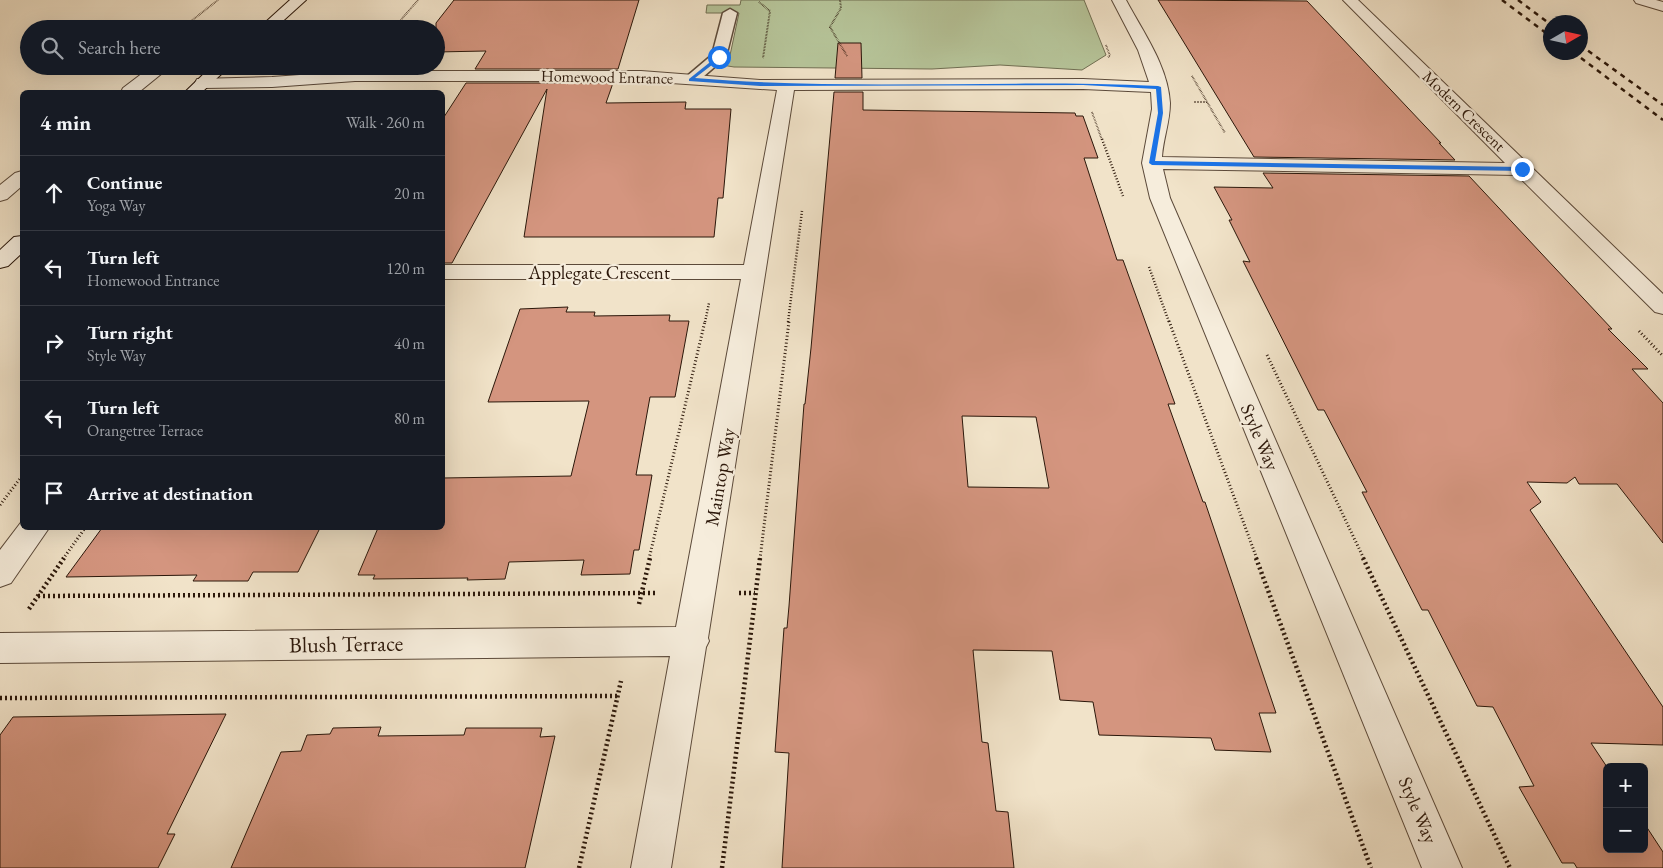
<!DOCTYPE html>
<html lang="en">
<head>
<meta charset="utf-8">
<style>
  :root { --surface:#171b24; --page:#20242c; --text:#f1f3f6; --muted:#9ea1a6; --line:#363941 }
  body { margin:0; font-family:"EB Garamond",serif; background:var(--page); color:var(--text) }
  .controls { position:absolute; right:15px; bottom:15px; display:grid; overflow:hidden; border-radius:8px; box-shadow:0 5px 20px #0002 }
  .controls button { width:45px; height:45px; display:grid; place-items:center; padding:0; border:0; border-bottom:1px solid var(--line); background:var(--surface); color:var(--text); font:25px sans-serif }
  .compass { position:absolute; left:1543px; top:15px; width:45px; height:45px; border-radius:50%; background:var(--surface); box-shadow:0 5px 20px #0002; rotate:81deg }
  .stop { position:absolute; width:15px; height:15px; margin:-11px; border:4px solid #1a73e8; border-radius:50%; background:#fff }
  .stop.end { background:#1a73e8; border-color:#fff; box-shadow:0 1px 5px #0008 }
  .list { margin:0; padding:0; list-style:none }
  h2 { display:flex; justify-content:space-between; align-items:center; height:65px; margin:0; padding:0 20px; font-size:21px }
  h2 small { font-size:16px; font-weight:400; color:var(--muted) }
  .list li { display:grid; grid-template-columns:32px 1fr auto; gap:15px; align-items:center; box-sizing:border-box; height:75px; padding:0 20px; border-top:1px solid var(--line) }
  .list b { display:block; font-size:19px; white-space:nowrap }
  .list p { margin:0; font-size:16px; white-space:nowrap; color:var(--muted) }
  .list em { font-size:16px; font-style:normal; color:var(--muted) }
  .icon { flex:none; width:28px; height:28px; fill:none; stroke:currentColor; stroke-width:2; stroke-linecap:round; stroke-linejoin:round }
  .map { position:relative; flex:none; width:1663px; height:868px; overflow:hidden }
  .search { position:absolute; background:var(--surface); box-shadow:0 5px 20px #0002; left:20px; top:20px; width:425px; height:55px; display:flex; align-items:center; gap:12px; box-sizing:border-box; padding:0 18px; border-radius:28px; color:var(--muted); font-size:19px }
  .panel { position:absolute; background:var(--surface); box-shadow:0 5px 20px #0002; left:20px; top:90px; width:425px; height:440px; border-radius:8px }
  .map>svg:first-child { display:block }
  .green { fill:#b6c499; stroke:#706e52 }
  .building { fill:#d4957f; stroke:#2b170a; fill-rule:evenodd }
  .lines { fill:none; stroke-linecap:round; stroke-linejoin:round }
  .lane-casing { stroke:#5c4a3a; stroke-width:3 }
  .street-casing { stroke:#5c4a3a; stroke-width:2 }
  .secondary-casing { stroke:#2b170a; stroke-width:2 }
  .path-far3 { stroke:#2b170a; stroke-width:2; stroke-dasharray:0.5 1; stroke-linecap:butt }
  .path-far2 { stroke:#2b170a; stroke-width:2.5; stroke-dasharray:1 2; stroke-linecap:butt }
  .path-far1 { stroke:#2b170a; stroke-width:3; stroke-dasharray:1 2.5; stroke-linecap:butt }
  .path { stroke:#2b170a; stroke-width:4.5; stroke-dasharray:2 3; stroke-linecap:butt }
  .lane { fill:#f6eddc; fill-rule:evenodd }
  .street { fill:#f6eddc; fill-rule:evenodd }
  .secondary { fill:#f6eddc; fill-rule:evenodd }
  .rail { stroke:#2b170a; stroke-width:2.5; stroke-dasharray:5 5; stroke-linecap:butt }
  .route { fill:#1a73e8 }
  .labels { text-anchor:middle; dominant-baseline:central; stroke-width:4.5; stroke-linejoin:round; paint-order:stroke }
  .far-street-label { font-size:16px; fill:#2b170a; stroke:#f6eddc }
  .street-label { font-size:19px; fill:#2b170a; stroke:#f6eddc }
  .near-street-label { font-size:22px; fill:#2b170a; stroke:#f6eddc }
</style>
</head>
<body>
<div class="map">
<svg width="1663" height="868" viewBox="0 0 1663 868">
  <rect width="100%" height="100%" fill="#f1e3c9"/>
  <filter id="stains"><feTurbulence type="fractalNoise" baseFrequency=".004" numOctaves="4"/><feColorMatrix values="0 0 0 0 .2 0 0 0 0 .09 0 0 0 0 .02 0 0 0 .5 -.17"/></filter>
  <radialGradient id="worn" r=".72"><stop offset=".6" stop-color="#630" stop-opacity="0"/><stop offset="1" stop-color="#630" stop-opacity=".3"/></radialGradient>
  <path class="green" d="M741 0H1084L1106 55 1082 70 1000 65 932 69 734 67 722 65 729 60 739 13H706L707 5H740Z"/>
  <path class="building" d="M454 0H639L618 69H475L486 51 436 52V23Z
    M1158 0 1307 1 1441 143H1439L1455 160 1254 157Z
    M838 43H861L862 78H835Z
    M466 83H613L606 103 686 102 685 109H731L723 198H718L714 237H524L547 89 452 263H442V120Z
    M834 92H863V110L1075 113 1076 116H1083L1098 158H1084L1117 260H1123L1175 404H1168L1203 502H1205L1276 713H1259L1271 752 1215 750 1211 738 1099 735 1093 702 1060 700 1052 651 973 650 982 742 988 743 996 811 1008 812 1014 868H782L789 753 775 752 784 628H787L789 606 804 404H805L811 348ZM962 416 1036 417 1049 488 968 487Z
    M1263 173 1469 176 1612 329H1608L1648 369H1632L1663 403V543L1617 484H1579L1575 477 1567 483 1527 482 1541 502 1530 510 1663 707V745L1591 743 1607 767V849H1644V823L1663 852V868H1577L1574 863H1562L1519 787 1534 786 1493 707 1477 706 1428 610H1422L1362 492H1367L1324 410H1318L1243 261 1250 262 1229 220H1232L1214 187 1273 188Z
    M568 307 566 312H595L594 316 670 315 669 321H689L675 397H650L636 475H652L639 550H634L630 574 581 575 584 560 509 562 505 579 467 580 468 578 373 579 375 575H358L378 528H442V478L571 476 589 401 488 402 520 309Z
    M102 528H320L298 572H253L248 581H193L197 575 66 577Z
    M226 714 167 834H175L158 868H0V735L13 717Z
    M381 727 378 736 464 735 466 728H542L540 737 555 736 525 868H231L281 752 301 751 307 735 330 734 333 728Z"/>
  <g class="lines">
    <defs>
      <path id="lane" d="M730 9 737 13 726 57 696 83H686L683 80 686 77 712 55 723 13Z"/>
      <path id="street" d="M1112 0H1126C1143 32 1168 66 1170 103 1170 122 1163 139 1162 157L1505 163 1343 0H1358L1663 294V314L1655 312 1517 175 1163 169 1170 198 1462 868H1422L1150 198 1142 163 1152 109 1151 92 1083 89 794 90 708 638 709 641 706 647 671 868H631L670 656 0 663V633L676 627 741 279H442V265H744L777 90 641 81H355L272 87 203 88 197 87 195 83 197 79 272 77 355 71H641L760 80 1083 79 1149 82 1138 50Z
        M1634 0H1656L1663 2V11L1636 3Z
        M152 66H171L139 92H121L123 88Z
        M22 171V186L7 199 0 201V185L15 173Z
        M22 521V528H49L11 583 0 587V550Z"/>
      <path id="secondary" d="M290 0H306L274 29H258Z
        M212 66H230L202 92H185Z
        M22 236V253L8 266 0 268V250L14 237Z"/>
    </defs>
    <use href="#lane" class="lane-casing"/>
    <use href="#street" class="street-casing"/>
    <use href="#secondary" class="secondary-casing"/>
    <path class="path-far3" d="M840 0 841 8 830 27 847 56
      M759 2 770 11 763 58
      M181 29 218 0
      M393 29 418 0
      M1106 45 1110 56 1108 57
      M1192 76 1225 133
      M1194 102H1207
      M1092 112 1102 140"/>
    <path class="path-far2" d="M1102 139 1123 196
      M1149 267 1169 322
      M705 322 709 303
      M788 322 802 211"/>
    <path class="path-far1" d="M1169 321 1257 559
      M1639 331 1663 356
      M1267 355 1364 559
      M0 505 22 476
      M63 559 85 528
      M649 559 705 321
      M760 559 789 321"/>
    <path class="path" d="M1256 558 1371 868
      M1363 558 1510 868
      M739 593H755
      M38 596 658 593
      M639 604 650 558
      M29 609 64 558
      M0 698 618 696
      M579 868 621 681
      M722 868 760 558"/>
    <use href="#lane" class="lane"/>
    <use href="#street" class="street"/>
    <use href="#secondary" class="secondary"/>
    <path class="rail" d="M1502 0 1550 36
      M1518 0 1550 24
      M1580 45 1663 105
      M1573 52 1663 120"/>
  </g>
  <path class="route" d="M719 55 721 58 695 78C849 91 1004 79 1158 86L1161 87 1163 113 1155 161 1522 167 1525 169 1522 171 1152 165 1149 163 1158 113 1156 89 1083 85 760 86 689 81V79Z"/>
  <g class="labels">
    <g class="far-street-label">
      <text transform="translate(607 77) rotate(1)">Homewood Entrance</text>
      <text transform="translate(1464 111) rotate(44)">Modern Crescent</text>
    </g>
    <g class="street-label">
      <text x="599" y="272">Applegate Crescent</text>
      <text transform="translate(1260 437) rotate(67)">Style Way</text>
      <text transform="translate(720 477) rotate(-80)">Maintop Way</text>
      <text transform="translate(1418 810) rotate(67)">Style Way</text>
    </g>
    <g class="near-street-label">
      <text transform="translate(346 644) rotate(-1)">Blush Terrace</text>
    </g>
  </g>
  <rect width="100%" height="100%" filter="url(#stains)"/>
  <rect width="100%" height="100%" fill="url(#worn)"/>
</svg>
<div class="controls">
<button>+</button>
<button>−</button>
</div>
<svg class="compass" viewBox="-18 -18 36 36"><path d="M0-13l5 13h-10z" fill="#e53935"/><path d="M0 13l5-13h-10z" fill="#9ea1a6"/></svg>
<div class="stop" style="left:719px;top:57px"></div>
<div class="stop end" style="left:1522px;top:169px"></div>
<div class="search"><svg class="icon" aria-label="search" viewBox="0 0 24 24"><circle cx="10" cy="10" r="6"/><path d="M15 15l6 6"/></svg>Search here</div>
<section class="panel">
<h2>4 min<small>Walk · 260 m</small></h2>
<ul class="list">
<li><svg class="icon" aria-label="ahead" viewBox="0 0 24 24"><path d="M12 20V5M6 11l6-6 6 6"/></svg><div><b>Continue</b><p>Yoga Way</p></div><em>20 m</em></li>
<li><svg class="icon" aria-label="left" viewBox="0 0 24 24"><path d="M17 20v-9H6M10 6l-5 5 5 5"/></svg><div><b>Turn left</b><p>Homewood Entrance</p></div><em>120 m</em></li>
<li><svg class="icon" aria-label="right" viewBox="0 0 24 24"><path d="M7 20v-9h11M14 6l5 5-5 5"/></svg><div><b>Turn right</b><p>Style Way</p></div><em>40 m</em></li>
<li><svg class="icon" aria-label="left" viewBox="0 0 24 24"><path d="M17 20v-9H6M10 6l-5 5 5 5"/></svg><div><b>Turn left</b><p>Orangetree Terrace</p></div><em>80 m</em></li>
<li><svg class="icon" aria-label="arrive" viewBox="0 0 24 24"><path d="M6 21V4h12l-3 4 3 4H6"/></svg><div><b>Arrive at destination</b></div></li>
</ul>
</section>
</div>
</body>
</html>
